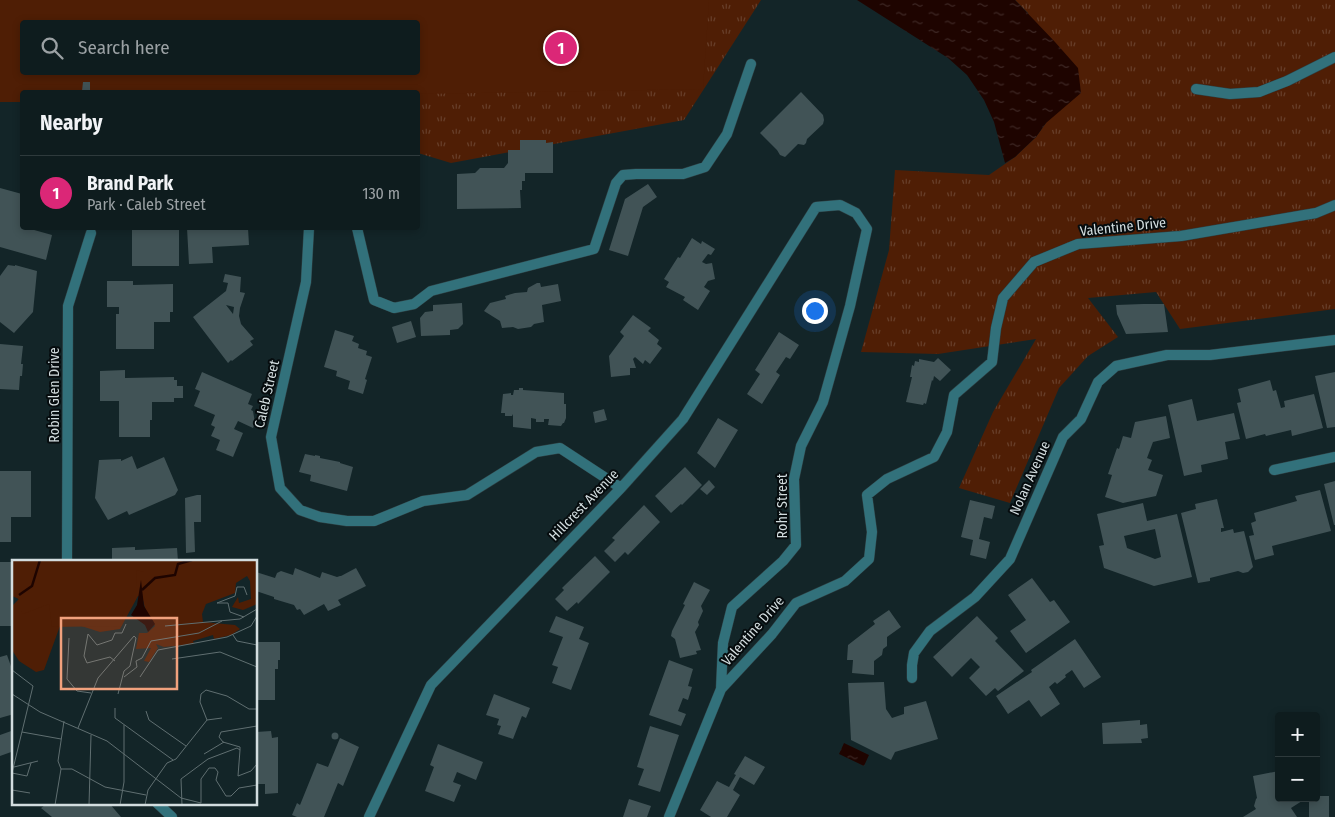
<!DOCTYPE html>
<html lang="en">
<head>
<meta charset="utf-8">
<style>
  :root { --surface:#0e1c1e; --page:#1c292b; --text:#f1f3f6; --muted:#9ba1a4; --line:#2e3a3c; --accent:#db2777 }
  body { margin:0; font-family:"Fira Sans Condensed",sans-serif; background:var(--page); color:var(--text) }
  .controls { position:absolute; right:15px; bottom:15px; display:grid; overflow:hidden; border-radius:5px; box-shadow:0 2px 8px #0003 }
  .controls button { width:45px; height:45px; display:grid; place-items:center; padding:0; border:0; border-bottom:1px solid var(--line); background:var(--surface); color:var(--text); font:25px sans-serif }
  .you { position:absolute; left:814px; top:310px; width:18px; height:18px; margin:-12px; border:4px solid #fff; border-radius:50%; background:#1a73e8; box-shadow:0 0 0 8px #1a73e833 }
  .badge { display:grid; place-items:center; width:32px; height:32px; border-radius:50%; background:var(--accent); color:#fff; font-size:16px; font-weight:700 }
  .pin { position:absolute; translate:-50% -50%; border:2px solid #fff; box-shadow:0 1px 5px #0006 }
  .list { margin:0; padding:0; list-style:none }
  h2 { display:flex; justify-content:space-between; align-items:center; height:65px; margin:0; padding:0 20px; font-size:21px }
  h2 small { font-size:16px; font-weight:400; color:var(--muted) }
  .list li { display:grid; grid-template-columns:32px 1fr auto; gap:15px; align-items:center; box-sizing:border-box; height:75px; padding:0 20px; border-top:1px solid var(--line) }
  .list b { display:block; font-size:19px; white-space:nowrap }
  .list p { margin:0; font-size:16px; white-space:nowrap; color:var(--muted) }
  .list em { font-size:16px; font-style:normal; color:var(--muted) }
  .icon { flex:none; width:28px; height:28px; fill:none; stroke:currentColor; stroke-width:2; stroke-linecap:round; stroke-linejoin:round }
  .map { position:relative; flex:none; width:1335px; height:817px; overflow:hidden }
  .search { position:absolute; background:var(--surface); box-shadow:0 2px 8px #0003; left:20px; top:20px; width:400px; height:55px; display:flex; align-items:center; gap:12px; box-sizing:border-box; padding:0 18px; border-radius:5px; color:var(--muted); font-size:19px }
  .panel { position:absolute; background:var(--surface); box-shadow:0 2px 8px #0003; left:20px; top:90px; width:400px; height:140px; border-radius:5px }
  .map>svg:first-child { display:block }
  .grass { fill:url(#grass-tufts) }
  .park { fill:#4f1e05; fill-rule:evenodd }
  .water { fill:url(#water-ripples) }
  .building { fill:#415356; fill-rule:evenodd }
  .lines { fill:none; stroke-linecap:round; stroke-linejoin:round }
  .minor-casing { stroke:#2e3f42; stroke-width:11 }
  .minor { stroke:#32717b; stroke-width:10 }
  .labels { text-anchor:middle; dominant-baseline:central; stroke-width:4; stroke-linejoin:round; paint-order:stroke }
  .street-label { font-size:14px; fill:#d3dddf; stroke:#060c0e }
  .inset-river { fill:none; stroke:#1e0400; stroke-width:2.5 }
  .inset-road { fill:none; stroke:#606f71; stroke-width:1 }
  .view { fill:#f1a17d; fill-opacity:0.15; stroke:#f1a17d; stroke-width:2.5 }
  .inset-edge { fill:none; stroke:#d3dddf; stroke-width:2.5 }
</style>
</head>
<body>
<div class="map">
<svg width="1335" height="817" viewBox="0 0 1335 817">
  <defs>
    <pattern id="grass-tufts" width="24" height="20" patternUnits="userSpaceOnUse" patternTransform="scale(1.25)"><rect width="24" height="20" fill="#4f1e05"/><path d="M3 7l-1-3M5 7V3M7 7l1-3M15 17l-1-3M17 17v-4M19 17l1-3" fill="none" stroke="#673e29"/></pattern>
    <pattern id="water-ripples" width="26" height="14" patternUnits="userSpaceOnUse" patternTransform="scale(1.25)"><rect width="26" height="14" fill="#1e0400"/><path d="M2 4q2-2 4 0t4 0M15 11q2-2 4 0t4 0" fill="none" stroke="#3e2825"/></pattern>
  </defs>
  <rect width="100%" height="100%" fill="#132528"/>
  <path class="grass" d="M0 0H761L684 120 451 163 418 153V22H22V72L0 88Z
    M1015 0H1335V309L1180 329 1156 292 1088 298 1118 337 1088 356 1059 388 1010 503 959 488 993 412 1036 339 938 354 861 352 889 250 895 170 989 175 1015 157 1036 137 1046 123 1028 13Z"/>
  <path class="park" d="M0 0H709L703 89 418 94V92H22V102H0ZM22 22H418V72H22Z"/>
  <path class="water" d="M857 0H1015L1055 42 1078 68 1081 93 1046 123 1036 137 1015 157 1005 163 994 122 984 100 967 75 948 58Z
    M844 743 869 755 864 766 839 754Z"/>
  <path class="building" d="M83 82H90V91H85V92H77V91H82Z
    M801 92 823 115 824 120 823 124 807 139 806 143 804 145 798 144 785 157 780 155 777 150 760 133Z
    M520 140H546V143L553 142V173H525V181H522V190H520L521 208 457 209V174L475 173 480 168H504L508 163V150H520Z
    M648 184 657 197 643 207 628 256 609 250 625 199Z
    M0 188 22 194V215L20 226 52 235 46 260 0 247Z
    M132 228H179V266H132Z
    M187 228H248L249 245 212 247 213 263 189 264Z
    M692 238 701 244 702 241 715 249 711 255 708 254 702 262 706 264 712 263 715 279 708 281 704 287 710 291 698 310 683 300 685 297 666 287 669 282 664 279 678 257 680 258Z
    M8 265 15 266V265L37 271 33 312 14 333 0 322V276Z
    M225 274 241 277 240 292 245 293 240 308 239 316 241 324 254 339 250 341 253 345 232 361 231 360 228 363 193 317 226 291 228 283 223 282ZM226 305 234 307 233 314Z
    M107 281H133V285L173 284V312H170V322H154V349H116V314H119V307H107Z
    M537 283H540L541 287 558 284 561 301 542 305 544 322 534 324 531 327 518 329 513 327 502 328 500 321 484 311 490 303 506 299 505 296 515 293 527 292 528 288Z
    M462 303 463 324 458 329 450 330V335L421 336 420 318 425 312 433 311V305Z
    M1143 304H1164L1168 332 1126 334 1117 314 1116 305Z
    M633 315 651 328 648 331 659 340 657 344 662 348 650 364 645 360 643 364 635 357 633 359 636 368H630V375L611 377 609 356 624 336 620 332Z
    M411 321 416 337 397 343 392 327Z
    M335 330 354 336 352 341 359 344 358 348 367 351 366 355 372 357 365 379 367 380 363 394 348 389 350 381 336 376 337 371 324 367Z
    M779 332 799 345 790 359 786 357 776 372 780 375 762 404 747 394 760 374 755 370Z
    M0 344 23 346 21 364H23L22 376H20L19 390 0 389Z
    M938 358 951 370 940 381 934 376 933 381 932 380 926 404 924 403 923 405 906 402 912 377H910L912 365 914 366 915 361 919 362V359L934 362Z
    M125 370V378L174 377V380H177V386H183V398H174V402H152V420H150V437H119V401H100V371Z
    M202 372 252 394 248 404 253 406 251 410 253 411 255 423 253 428 238 421 234 429 243 433 233 457 216 450 220 440 211 436 215 427 211 425 215 415 194 406 200 391 195 389Z
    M1335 372V427L1327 428 1315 376Z
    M1270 380 1273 391 1276 390 1281 408 1285 407 1284 401 1314 394 1323 428 1292 436 1291 430 1266 436 1265 434 1246 439 1237 403 1241 402 1238 389Z
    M519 388H523V390L564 393V404H566V418L564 423H563L561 426 548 425 549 419H544V422H536V419L531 418V429L513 427V414L512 416H505V413H501L503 394 511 393V395H513L514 390H519Z
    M1192 399 1197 421 1234 413 1240 439 1225 442 1228 459 1201 465 1202 472 1184 476 1168 405Z
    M604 409 607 420 595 423 593 412Z
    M1166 416 1170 438 1153 442 1147 458 1152 460 1148 470 1163 475 1156 496 1123 503 1105 497 1112 475 1108 474 1117 448 1119 449 1123 436 1131 438 1135 422Z
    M718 418 738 430 715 468 697 453Z
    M305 454 315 456V455L320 456V458L340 462V463L353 467 347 491 310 481 311 475 299 472Z
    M132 456 137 469 164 457 178 490 175 495 129 515 127 511 108 520 95 498 99 460 121 459V461Z
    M685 467 702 485 682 505 681 504 671 513 655 496Z
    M0 471H31V517H11V542H0Z
    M709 480 715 487 707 495 700 489Z
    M1335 481V525H1334L1324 484Z
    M1320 490 1331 531 1272 546 1274 555 1255 560 1249 536 1254 535 1251 523 1256 521 1254 513 1297 501 1295 496Z
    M197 495H201V522H194L195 552 186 553 185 498Z
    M1217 499 1224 528H1221V532L1233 529 1234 533 1244 531 1253 567 1248 572 1243 573 1238 571 1210 578V581L1198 583 1181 513 1196 509 1195 504Z
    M970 500 995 506 992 519 984 517 979 539 990 542 986 559 970 555 973 540 961 537Z
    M1143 503 1147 521 1177 514 1192 577 1154 586 1104 568 1099 546 1104 545 1097 514ZM1155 529 1161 557 1155 559 1127 548 1124 536Z
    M644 505 660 522 628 555 625 552 615 562 604 551 615 540 612 538Z
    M135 547V550L177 548 178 561H112V548Z
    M595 556 610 572 578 604 577 602 567 611 555 599 564 590 562 588Z
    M0 562H14V626H0Z
    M295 568 320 578 322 572 337 577 340 576H341L356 568 366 586 338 600 341 605 328 611 324 604 304 615 300 609 297 610 294 605 274 599V597L256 591V572L275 578 277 573 281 571 293 575Z
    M1032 578 1050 602 1054 600 1070 622 1026 653 1010 631 1026 620 1008 595Z
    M694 582 710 590 701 606 703 611 698 622 699 625 695 632 701 650 696 651 697 654 680 658 675 639 671 636 672 631 685 605 683 604Z
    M889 610 901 627 887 637V646L883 649 882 655 874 661V675L852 673 853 660H847L848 645 875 624 873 621Z
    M556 616 584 627 579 639 589 643 571 690 552 683 558 667 552 665 563 637 549 632Z
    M977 616 998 638 995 641 1024 671 998 691 995 688 986 696 969 678 980 667 971 658 952 677 933 657Z
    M1075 639 1101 677 1084 688 1072 670 1065 675 1066 677 1057 684 1055 682 1049 687 1060 704 1041 717 1029 700 1008 714 996 696 1032 672 1031 670Z
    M257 642H280V660H278V669H275V700H256Z
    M7 655 13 672H14V714L0 718V657Z
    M669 660 693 669 688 686 692 687 688 700 683 698 678 711 686 714 681 726 649 715Z
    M884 682 886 709 892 718 904 714V707L926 701 938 739 895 752 891 760 851 740 848 683Z
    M494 694 530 708 526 718 522 716 513 739 498 734 501 726 497 725 499 719 486 715Z
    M1140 720V725L1147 724 1148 738 1141 739 1142 743 1103 744 1102 723Z
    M650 726 679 735 660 792 638 785 644 769 637 767Z
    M14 730V751L0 756V735Z
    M271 731 272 738 278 737V793L265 794V784H256V732Z
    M331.5 736a3.5 3.5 0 1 1 7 0a3.5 3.5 0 1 1-7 0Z
    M340 738 359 747 343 786 338 783 324 817H297L292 815 297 803 300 805 317 763 328 767Z
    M438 744 483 762 476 780 457 772 453 782 461 785 454 802 425 791 434 767 430 765Z
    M745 756 765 767 754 785 740 777 733 790 740 795 727 817H711L700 810 717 781 729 787 736 775 734 774Z
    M1279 771V798H1303L1302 801 1291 808 1297 817H1243L1256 809 1254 806 1256 799 1257 798 1253 776Z
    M1316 796H1329V817H1309V798H1316Z
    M629 799 651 806 647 817H623Z
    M48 803H109L121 817H52L41 808Z"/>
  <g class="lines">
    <defs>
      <path id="minor" d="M1196 89 1230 94 1259 92 1287 81 1335 57
        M309 228 306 282 271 437 280 488 300 510 320 517 347 521H374L423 501 467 495 536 452 560 448 621 488
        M357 228 374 300 394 308 414 304 431 291 594 249 616 183 623 175 636 174H683L705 167 727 134 751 64
        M1274 470 1335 457
        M67 561 68 306 91 233
        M912 678V665L914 653 930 631 975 597 1010 559 1063 437 1081 419 1098 382 1116 366 1167 355H1210L1335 340
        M721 689 772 634 796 603 845 581 869 559 872 532 867 495 887 479 934 457 947 432 954 395 992 362 996 328 1003 298 1034 262 1078 244 1181 236 1316 213 1335 205
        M157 803 172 817
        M369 817 431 685 621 488 683 419 816 207 840 205 856 213 867 229 850 306 823 402 801 446 794 479 796 545 783 561 732 607 723 643 721 689 669 817"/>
    </defs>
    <use href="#minor" class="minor-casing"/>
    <use href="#minor" class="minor"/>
  </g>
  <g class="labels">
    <g class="street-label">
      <text transform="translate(1123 227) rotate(-6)">Valentine Drive</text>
      <text transform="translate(267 394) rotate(-77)">Caleb Street</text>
      <text transform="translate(54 395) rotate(-90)">Robin Glen Drive</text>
      <text transform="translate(1030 478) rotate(-66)">Nolan Avenue</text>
      <text transform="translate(584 505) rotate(-46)">Hillcrest Avenue</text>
      <text transform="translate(782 506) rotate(-90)">Rohr Street</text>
      <text transform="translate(753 631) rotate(-49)">Valentine Drive</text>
    </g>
  </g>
  <g transform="translate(12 560)">
    <rect width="245" height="245" fill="#132528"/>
    <path d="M0 0H245V44L231 50 220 47 226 37 227 43 239 39 238 21 235 16 224 23 223 33 194 44 190 54 191 62 223 65 228 69 219 75 202 79 201 75 181 81 182 84 152 87 144 84 146 88 137 102 132 101 139 88 124 89 127 73H135L143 66 135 56 130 36H126L108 69 88 72 66 65 48 66 32 110 24 112 7 101 0 90V46L7 39 0 36Z" fill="#4f1e05"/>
    <path d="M0 0H132V12L124 10 125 24 111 54 110 66 40 67 37 44 11 54 4 43 7 39 0 35Z" fill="#4f1e05"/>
    <path d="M129 20 132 46 143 64 136 72 133 65 119 55 125 45Z" fill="#1e0400"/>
    <path class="inset-river" d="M130 30 143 18 163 15 166 4 180 0M7 35 20 26 28 0"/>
    <path class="inset-road" d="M232 57 218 52 216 43H205L223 36 225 27H232L235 35M153 66 228 59 245 49M221 75 225 81 245 85M57 78 55 119 65 131 79 133M160 99 208 92 245 107M103 101 98 97 75 103 72 96 76 74 85 85 100 80 103 73H110L114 64M0 110 21 126 0 213M112 117 125 107 124 101 130 98 139 81 187 73 210 61M128 117 146 90 215 77 239 66 245 56M0 134 28 152 95 181 169 238 189 243M103 148V158L161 200M134 151 137 160 174 186M195 160 188 142 189 134 194 130 215 136 237 149H245M66 168 86 118 122 76 124 78 118 106 112 111 106 134M10 172 49 179M228 190V187L211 182 207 177 209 172 245 166M192 194 212 182M2 207 26 201M49 209H60L93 227 134 235M0 213 15 216 19 203M0 230 18 233M189 243V219L197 208H203L206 212 204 220 214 236H219L227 228 245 225M43 245 49 209 46 201 52 161M77 245 79 175M108 245 112 222V165M133 245 136 230 155 203 164 199 195 160 210 158M170 245 169 219 196 199 225 188 228 190 226 216 239 211 245 204"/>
    <path class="view" d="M49 58H165V129H49Z"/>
    <rect width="245" height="245" class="inset-edge"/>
  </g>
</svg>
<div class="controls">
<button>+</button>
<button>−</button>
</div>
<div class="you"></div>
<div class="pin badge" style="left:561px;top:48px">1</div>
<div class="search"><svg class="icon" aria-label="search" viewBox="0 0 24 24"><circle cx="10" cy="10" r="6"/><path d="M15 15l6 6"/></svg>Search here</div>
<section class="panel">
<h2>Nearby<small></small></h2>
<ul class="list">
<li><span class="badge">1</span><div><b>Brand Park</b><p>Park · Caleb Street</p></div><em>130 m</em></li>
</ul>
</section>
</div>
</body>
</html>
